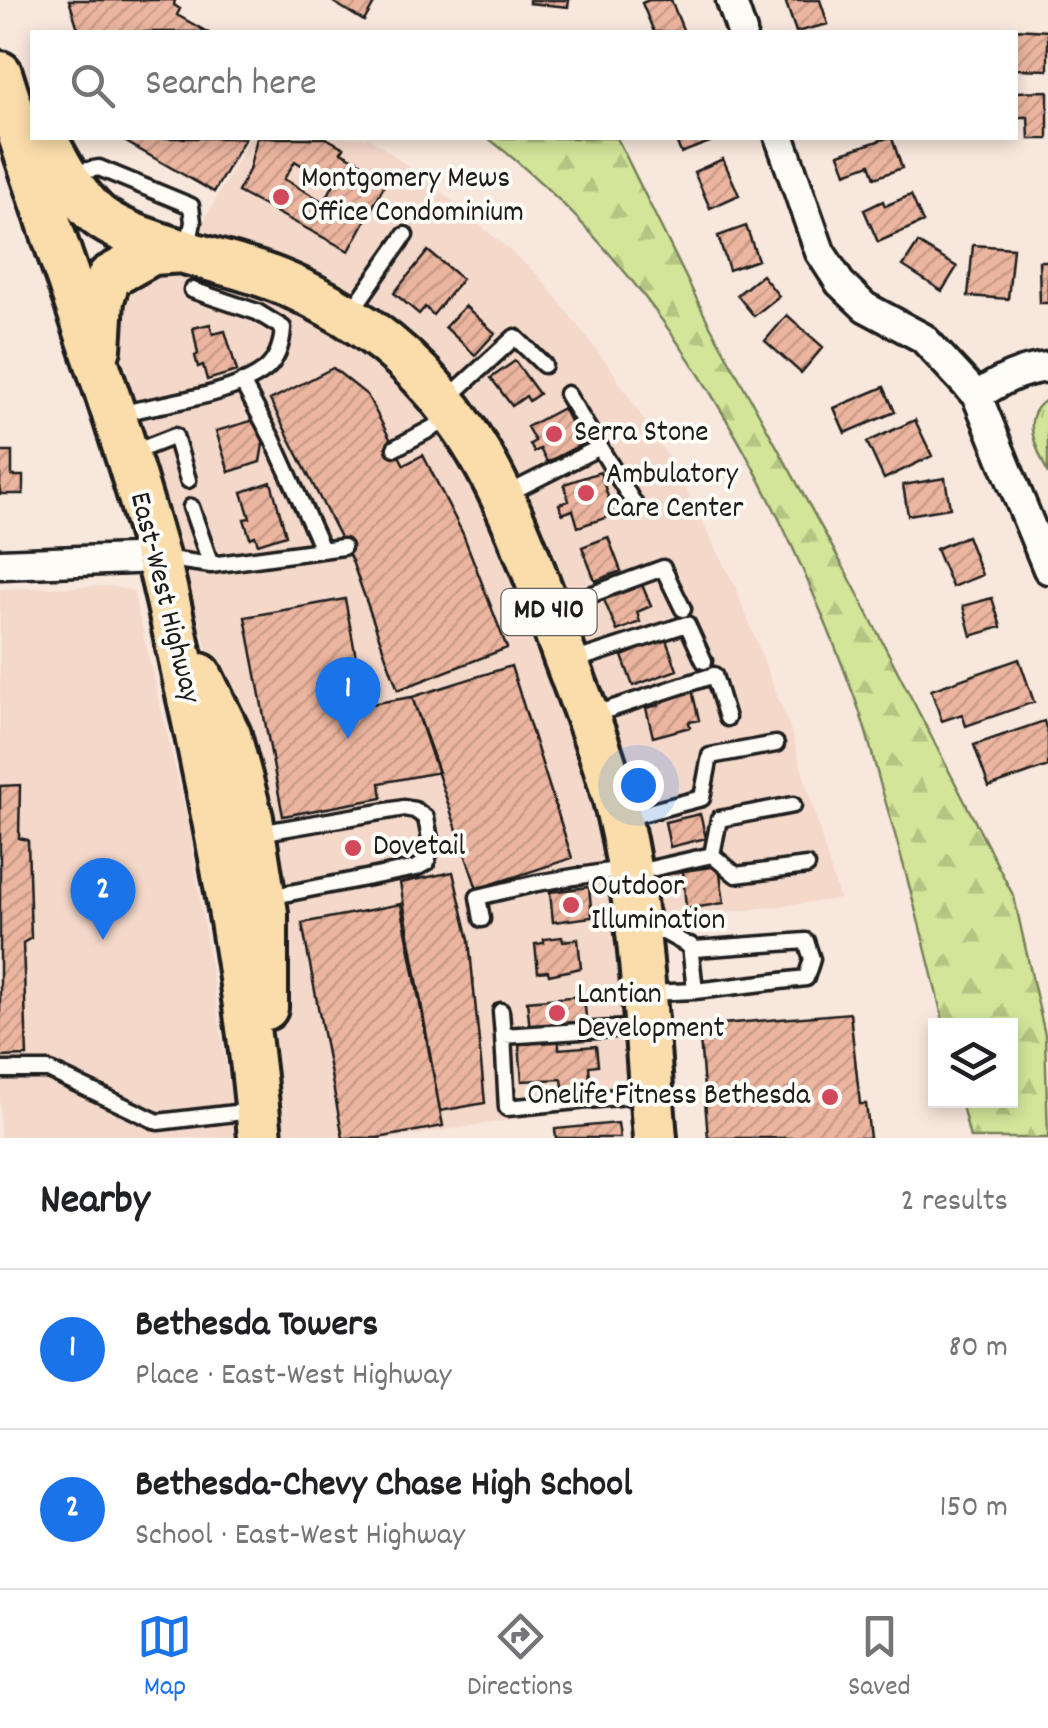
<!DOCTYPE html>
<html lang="en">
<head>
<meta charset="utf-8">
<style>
  :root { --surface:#fff; --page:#f2f2f2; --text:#202124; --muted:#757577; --line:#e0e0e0; --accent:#1a73e8 }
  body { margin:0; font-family:Dekko,sans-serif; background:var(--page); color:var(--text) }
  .controls { position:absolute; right:30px; bottom:30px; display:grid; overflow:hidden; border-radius:0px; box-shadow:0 5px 15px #0003 }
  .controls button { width:90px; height:90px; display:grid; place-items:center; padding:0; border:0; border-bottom:2px solid var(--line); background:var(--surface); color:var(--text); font:50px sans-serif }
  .you { position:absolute; left:638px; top:785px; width:35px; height:35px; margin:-25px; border:8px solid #fff; border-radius:50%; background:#1a73e8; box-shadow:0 0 0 15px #1a73e833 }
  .badge { display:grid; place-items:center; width:65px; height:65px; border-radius:50%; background:var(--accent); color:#fff; font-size:32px; font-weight:700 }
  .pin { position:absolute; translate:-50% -82px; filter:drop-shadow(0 2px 5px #0008) }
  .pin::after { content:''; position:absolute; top:52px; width:35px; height:30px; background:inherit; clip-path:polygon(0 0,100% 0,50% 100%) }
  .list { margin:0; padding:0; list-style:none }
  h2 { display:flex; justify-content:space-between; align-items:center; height:130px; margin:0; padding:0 40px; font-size:42px }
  h2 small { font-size:32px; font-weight:400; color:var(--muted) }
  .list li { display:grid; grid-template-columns:65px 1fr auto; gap:30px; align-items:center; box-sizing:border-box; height:160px; padding:0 40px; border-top:2px solid var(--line) }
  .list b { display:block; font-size:38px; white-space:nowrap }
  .list p { margin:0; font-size:32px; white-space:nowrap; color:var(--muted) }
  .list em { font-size:32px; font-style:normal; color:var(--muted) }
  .icon { flex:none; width:55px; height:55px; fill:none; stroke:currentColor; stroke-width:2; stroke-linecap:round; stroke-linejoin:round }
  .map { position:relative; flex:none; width:1048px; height:1138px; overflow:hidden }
  .search { position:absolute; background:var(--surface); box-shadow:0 5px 15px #0003; left:30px; right:30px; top:30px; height:110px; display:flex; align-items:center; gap:25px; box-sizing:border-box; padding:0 35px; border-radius:0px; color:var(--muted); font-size:38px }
  .sheet { height:450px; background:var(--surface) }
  nav { display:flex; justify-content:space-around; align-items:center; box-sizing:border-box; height:140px; border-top:2px solid var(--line); background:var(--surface); font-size:28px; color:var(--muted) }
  nav a { display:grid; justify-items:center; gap:5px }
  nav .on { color:var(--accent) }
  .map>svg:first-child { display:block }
  .built { fill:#f4d8ca }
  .forest { fill:url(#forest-firs); stroke:#77805a; stroke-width:2.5 }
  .park { fill:url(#park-tufts); stroke:#77805a; stroke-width:2.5 }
  .building { fill:url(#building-hatch); stroke:#1c1c1c; stroke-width:2.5; fill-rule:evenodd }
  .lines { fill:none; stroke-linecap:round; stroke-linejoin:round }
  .lane-casing { stroke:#1c1c1c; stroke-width:21 }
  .street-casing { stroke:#1c1c1c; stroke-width:35 }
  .primary-casing { stroke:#1c1c1c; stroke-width:50 }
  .lane { stroke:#fdfcf7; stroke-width:14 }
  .street { stroke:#fdfcf7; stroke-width:28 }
  .primary { stroke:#fbddab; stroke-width:42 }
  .poi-dot { fill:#d1495b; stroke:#fdfcf7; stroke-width:4 }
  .labels { text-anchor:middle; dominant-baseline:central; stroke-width:8; stroke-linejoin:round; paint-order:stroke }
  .shield { fill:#fdfcf7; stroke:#605f5e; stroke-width:2.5 }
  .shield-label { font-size:28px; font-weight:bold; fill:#1c1c1c }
  .poi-label { font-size:30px; fill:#1c1c1c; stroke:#fdfcf7; text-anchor:start }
  .street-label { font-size:30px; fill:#1c1c1c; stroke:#fdfcf7 }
</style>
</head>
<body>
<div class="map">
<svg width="1048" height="1138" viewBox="0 0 1048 1138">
  <defs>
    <pattern id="forest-firs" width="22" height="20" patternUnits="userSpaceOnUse" patternTransform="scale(2.5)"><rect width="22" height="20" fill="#d2e599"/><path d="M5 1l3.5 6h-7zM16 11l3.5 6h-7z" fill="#b4c483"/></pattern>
    <pattern id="park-tufts" width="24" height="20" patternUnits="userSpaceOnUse" patternTransform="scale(2.5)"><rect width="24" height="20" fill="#d2e599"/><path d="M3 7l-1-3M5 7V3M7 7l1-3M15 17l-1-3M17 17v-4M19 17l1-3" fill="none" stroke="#b4c483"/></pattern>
    <pattern id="building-hatch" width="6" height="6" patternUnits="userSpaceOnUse" patternTransform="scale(2.5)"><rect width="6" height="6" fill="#ebb59f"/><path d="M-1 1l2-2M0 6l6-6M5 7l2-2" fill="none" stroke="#c99b88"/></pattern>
  </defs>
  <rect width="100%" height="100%" fill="#f8e7dd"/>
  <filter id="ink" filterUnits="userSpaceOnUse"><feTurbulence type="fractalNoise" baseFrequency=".01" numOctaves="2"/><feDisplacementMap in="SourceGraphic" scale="20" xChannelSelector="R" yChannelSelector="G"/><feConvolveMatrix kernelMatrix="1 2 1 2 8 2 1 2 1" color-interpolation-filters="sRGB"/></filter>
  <g filter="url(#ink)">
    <path class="built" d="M250 138H370L437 188 539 276 609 366 673 465 734 584 792 734 839 899 636 923 529 560 392 348 187 251Z
      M160 263 273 301 314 321 360 351 389 374 470 473 538 629 588 767 612 889 635 1100 396 1138H280L263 1073 278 1022 214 673 109 308 110 296Z
      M109 586 133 591 189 826 237 1138H0V589Z"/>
    <path class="forest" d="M488 138H617L708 322 850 579 1014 897 1045 1035 1048 1138H970L961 1101 1010 1100V1026L944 1025C925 944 904 863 880 783 872 754 865 724 854 696 777 488 667 276 488 138Z"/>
    <path class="park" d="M1048 399V474C1038 449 1017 417 1048 399Z"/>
    <path class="building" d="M69 0H175L174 5 180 9 177 15 207 32H79Z
      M330 0H376L364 21Z
      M529 0H569L568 7 529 3Z
      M649 0H671L684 32H654L642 3Z
      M785 0H820L828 24 796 32Z
      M1014 29 1048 31V70L1016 69Z
      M1048 91V139H1029L1028 117H1016V92Z
      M119 138H245L214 192Z
      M257 138H326L344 148 341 152 366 165 363 172 385 184 349 251 238 192 249 170ZM295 161 304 167 302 171 321 182 323 177 334 184 324 202 284 179Z
      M675 138H718V139L681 153Z
      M887 138H892L902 168 875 178 870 164 846 173 839 154Z
      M723 159 739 195 710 208 694 172Z
      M911 195 923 222 878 242 864 210 883 201 885 206Z
      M746 226 758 260 729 270 718 236Z
      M918 243 957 267 942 291 903 266Z
      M973 245 1013 248 1008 299 968 296Z
      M428 251 462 279 433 315 425 307 419 314 394 293Z
      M1039 261H1048V303H1040Z
      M762 275 779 296 754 316 737 295Z
      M465 306 495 333 475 355 445 327Z
      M787 315 823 347 801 373 765 341Z
      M210 324 213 334 225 331 237 371 207 380 203 365 198 367 195 356 198 354 193 328Z
      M515 361 539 394 529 401 526 396 512 406 491 378Z
      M333 368 367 395 404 465 423 455 463 534 507 648 398 690 352 561 270 400Z
      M884 387 895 412 845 433 834 408Z
      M563 408 582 444 547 462 540 449 534 452 530 444 535 441 527 427Z
      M258 419 264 438 260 462 229 472 216 431Z
      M915 420 932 456 884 479 867 442Z
      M0 452H12V476H23V494H0Z
      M600 472 614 515 578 527 573 510 562 514 559 504 569 501 564 484Z
      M945 478 950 508 908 515 903 485Z
      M271 482 286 535 258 544 255 536 250 538 244 519 250 518 242 492Z
      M967 536 982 575 952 587 936 549Z
      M608 537 621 571 595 581 582 547Z
      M640 580 651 606 637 612 640 622 617 631 602 595Z
      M992 598 1001 627 971 636 963 606Z
      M345 599 365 705 412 697 439 772 380 783 382 798 283 816 245 617Z
      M665 637 677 670 633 686 622 656 635 651 634 647Z
      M1019 659 1034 702 966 726 962 714 942 721 931 690Z
      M511 666 572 858 477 889 412 697Z
      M691 686 699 720 689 722 690 727 653 737 646 708 659 705 656 695Z
      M1044 721 1048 734V766L989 787 974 745Z
      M20 785 19 838 28 840 31 938 23 943 27 1056 0 1057V786Z
      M700 814 706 838 670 847 665 822Z
      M719 866 724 903 686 909 683 871Z
      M453 872 469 940 485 1103 440 1111 400 883Z
      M589 887 592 917 553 922 550 892Z
      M401 904 443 1126 378 1138H343L302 923Z
      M562 937 563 941 578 939 581 968 549 975 548 971 538 972 535 944 544 943V939Z
      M581 996V999H584L587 1025 530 1030 527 1001Z
      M850 1013 860 1104H866L870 1138H708L699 1026Z
      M559 1040V1049L596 1046 598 1065 589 1066 591 1092 564 1094 562 1079 522 1081 519 1044Z
      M618 1123 620 1138H556L555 1129Z"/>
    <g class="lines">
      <defs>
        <path id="lane" d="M71 173 99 168 191 206 193 222 188 247
          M351 312 405 235
          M242 382 273 440 322 549
          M567 394 635 505
          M445 401 515 337 544 365
          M120 414C161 403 231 396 265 370 278 359 282 344 283 328L257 312 192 290
          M395 448 451 418
          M129 454 175 436 188 480
          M507 494 600 447
          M191 507 211 565 343 547
          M162 558 211 565
          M552 609 663 568 683 609
          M570 662 687 624 704 661
          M592 715 714 675 727 718
          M625 818 702 798 710 756 776 744
          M259 833 404 808 415 810 426 818 431 844 427 862 416 868 269 897
          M712 855 719 819 793 805
          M633 873 712 855 736 875 807 866
          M482 919 478 897 537 883 622 869
          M642 932H664L695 949 806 941 812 959 806 978 695 991 650 993
          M690 945 695 991
          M501 1011 503 1036 644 1027
          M503 1036 507 1108 648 1094
          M0 1070H48L158 1122 252 1111"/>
        <path id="street" d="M731 0 742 32
          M780 138 820 252 840 283 865 307 923 338 977 396 1048 569
          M977 396C1001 380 1020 370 1048 367
          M0 564 158 558"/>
        <path id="primary" d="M0 73C50 235 112 393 157 556 171 607 180 660 192 712 222 852 248 995 260 1138
          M45 138C59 164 73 192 95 213 126 241 215 259 257 273 288 283 318 298 346 315 476 394 516 522 565 657 586 714 610 770 622 830 643 930 646 1036 655 1138
          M99 349 102 300 109 277 152 253 184 251
          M200 675 229 735 251 818 266 913V1008"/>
      </defs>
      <use href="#lane" class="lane-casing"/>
      <use href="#street" class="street-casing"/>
      <use href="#primary" class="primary-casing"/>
      <use href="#lane" class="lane"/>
      <use href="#street" class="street"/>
      <use href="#primary" class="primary"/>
    </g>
  </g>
  <g class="poi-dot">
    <circle cx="281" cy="197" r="10"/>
    <circle cx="554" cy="434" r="10"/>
    <circle cx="586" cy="493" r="10"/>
    <circle cx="353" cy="848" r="10"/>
    <circle cx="571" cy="905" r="10"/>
    <circle cx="557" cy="1013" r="10"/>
    <circle cx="830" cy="1097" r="10"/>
  </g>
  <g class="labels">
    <rect class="shield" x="501.5" y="589" width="95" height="46" rx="8"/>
    <g class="shield-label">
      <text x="549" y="612">MD 410</text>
    </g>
    <g class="poi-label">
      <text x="301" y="180">Montgomery Mews<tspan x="301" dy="34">Office Condominium</tspan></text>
      <text x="574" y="434">Serra Stone</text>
      <text x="606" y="476">Ambulatory<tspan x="606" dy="34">Care Center</tspan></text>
      <text x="373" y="848">Dovetail</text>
      <text x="591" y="888">Outdoor<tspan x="591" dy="34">Illumination</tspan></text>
      <text x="577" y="996">Lantian<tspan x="577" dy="34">Development</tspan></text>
      <text x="810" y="1097" text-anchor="end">Onelife Fitness Bethesda</text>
    </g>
    <g class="street-label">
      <text transform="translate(163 598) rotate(76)">East-West Highway</text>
    </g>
  </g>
</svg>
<div class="controls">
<button><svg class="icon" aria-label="layers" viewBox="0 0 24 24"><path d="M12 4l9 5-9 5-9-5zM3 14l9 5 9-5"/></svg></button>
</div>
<div class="you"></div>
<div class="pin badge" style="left:348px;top:739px">1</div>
<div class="pin badge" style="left:103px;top:940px">2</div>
<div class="search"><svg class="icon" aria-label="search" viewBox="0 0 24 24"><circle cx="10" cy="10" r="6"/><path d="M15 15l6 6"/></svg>Search here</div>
</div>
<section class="sheet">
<h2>Nearby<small>2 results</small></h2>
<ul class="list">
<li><span class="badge">1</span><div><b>Bethesda Towers</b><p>Place · East-West Highway</p></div><em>80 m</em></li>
<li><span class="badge">2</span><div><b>Bethesda-Chevy Chase High School</b><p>School · East-West Highway</p></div><em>150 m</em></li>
</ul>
</section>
<nav>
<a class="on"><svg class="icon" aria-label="map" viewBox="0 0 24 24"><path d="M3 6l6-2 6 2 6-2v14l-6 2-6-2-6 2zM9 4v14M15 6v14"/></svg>Map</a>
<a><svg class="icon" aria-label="directions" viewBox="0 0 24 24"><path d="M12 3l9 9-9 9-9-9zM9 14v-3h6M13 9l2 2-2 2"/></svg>Directions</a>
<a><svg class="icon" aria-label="saved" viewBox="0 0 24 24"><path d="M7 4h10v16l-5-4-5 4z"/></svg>Saved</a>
</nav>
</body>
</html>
